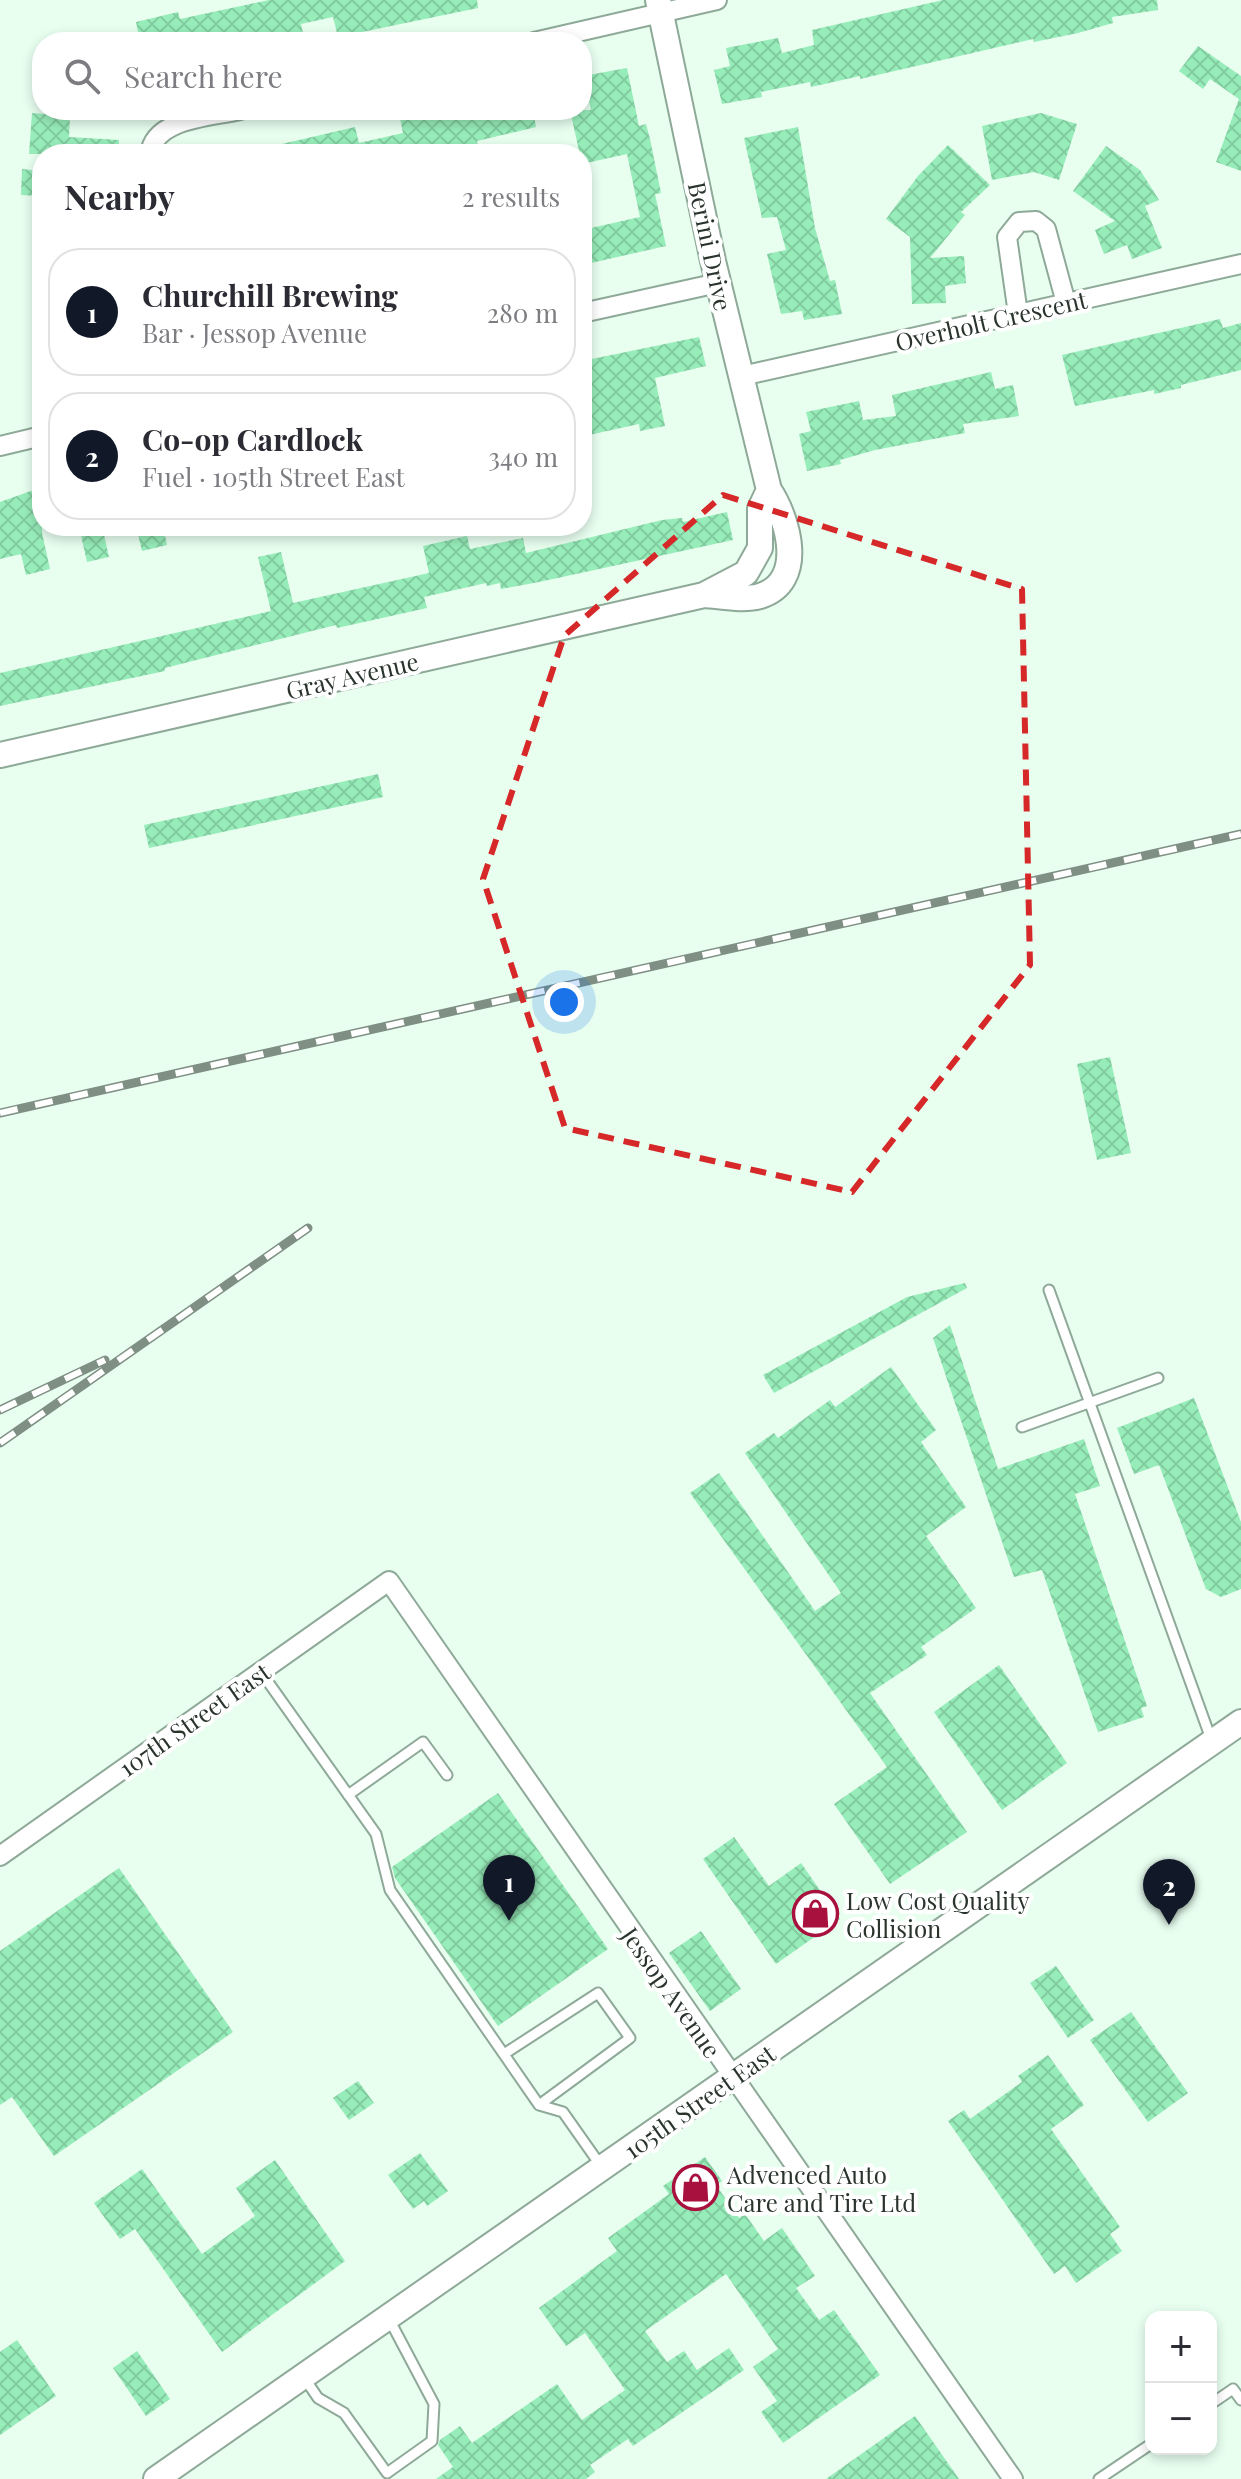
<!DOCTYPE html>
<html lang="en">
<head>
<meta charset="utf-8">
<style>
  :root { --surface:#fff; --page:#f2f2f3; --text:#2b2b33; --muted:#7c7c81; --line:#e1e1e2; --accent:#111827 }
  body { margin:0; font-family:"Playfair Display",serif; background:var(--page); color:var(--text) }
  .controls { position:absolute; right:24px; bottom:24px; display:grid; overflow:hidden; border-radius:16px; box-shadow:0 4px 12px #0003 }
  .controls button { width:72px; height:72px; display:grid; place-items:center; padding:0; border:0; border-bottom:2px solid var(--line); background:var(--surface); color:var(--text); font:40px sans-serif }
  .you { position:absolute; left:564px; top:1002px; width:28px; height:28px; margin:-20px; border:6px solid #fff; border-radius:50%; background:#1a73e8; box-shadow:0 0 0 12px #1a73e833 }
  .badge { display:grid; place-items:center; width:52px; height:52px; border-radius:50%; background:var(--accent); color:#fff; font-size:26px; font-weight:700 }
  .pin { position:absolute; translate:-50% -66px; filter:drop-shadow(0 2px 4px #0008) }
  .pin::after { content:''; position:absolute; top:42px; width:28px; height:24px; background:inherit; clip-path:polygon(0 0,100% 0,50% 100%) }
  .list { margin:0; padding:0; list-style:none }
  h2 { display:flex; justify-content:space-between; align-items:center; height:104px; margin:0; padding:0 32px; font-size:34px }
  h2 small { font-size:26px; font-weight:400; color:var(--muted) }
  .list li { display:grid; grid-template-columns:52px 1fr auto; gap:24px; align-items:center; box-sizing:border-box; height:128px; margin:0 16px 16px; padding:0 16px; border:2px solid var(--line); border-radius:32px }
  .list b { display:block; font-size:30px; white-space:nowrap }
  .list p { margin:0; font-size:26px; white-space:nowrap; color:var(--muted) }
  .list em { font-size:26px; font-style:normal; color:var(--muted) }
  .icon { flex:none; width:44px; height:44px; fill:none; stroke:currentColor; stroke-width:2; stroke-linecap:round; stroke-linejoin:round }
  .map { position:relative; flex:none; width:1241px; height:2479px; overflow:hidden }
  .search { position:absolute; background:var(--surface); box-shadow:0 4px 12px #0003; left:32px; top:32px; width:560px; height:88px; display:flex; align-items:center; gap:20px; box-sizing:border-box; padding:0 28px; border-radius:32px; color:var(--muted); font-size:30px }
  .panel { position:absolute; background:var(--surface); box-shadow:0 4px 12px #0003; left:32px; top:144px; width:560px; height:392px; border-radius:32px }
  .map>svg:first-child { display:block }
  .building { fill:url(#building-cross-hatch) }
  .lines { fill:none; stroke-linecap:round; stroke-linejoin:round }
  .service-casing { stroke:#8ea998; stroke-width:13 }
  .minor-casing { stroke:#8ea998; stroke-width:22 }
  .tertiary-casing { stroke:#8ea998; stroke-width:28 }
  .service { stroke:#fff; stroke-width:9 }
  .minor { stroke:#fff; stroke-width:18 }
  .tertiary { stroke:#fff; stroke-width:24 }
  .rail-casing { stroke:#7f8f84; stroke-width:9 }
  .rail { stroke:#fff; stroke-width:6; stroke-dasharray:18; stroke-linecap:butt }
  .marked { fill:none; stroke:#d62828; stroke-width:6; stroke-dasharray:16 10; stroke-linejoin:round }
  .labels { text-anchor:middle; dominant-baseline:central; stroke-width:8; stroke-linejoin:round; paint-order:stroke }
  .street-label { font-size:24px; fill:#2a342d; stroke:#fff }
  .poi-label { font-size:24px; fill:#2a342d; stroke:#fff; text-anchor:start }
</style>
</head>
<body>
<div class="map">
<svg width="1241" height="2479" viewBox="0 0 1241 2479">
  <defs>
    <pattern id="building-cross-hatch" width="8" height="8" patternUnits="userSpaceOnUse" patternTransform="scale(2)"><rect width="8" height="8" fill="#97edba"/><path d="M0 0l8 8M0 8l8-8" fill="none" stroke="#82cca0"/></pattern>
  </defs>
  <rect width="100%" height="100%" fill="#e8fff0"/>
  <path class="building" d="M269 0H477L478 8 338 37 333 17 301 24 305 42H281L279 33 247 42H140L136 22 178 12 180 19Z
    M943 0H1157L1158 10 1112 17 1113 23 1078 33 1034 42 1033 39 860 79V76L811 87 810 82 761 92 762 97 722 104 714 70 730 66 726 48 778 38 782 53 814 45 812 30Z
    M1198 46 1241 76V171L1216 162 1239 99 1210 79 1203 89 1179 71Z
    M627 68 639 126 646 124 650 139 661 193 655 194 666 246 582 265V230L640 217 627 154 582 164 570 110H591L583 76Z
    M436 110H533L536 127 477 141 480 154H269V147L355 127 359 143 403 133 400 118Z
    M32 113 70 116 69 137 119 140V154H29Z
    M1041 113 1077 124 1059 180 1034 172 992 180 982 126Z
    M798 127 815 228 830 281 835 280 842 314 804 320 802 311 781 314 767 254 786 250 777 217 762 218 744 138Z
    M948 145 990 185 961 212 965 215 930 258 964 256 966 283 945 286 946 303 912 304 910 237 886 219 918 176Z
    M1106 146 1140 170 1159 200 1145 206 1162 248 1132 259 1127 245 1104 254 1095 230 1115 221 1073 191Z
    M22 169 42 171V196L21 195Z
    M1220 319 1223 328 1241 323V370L1181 385V388L1154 394V390L1075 406 1062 355Z
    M699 337 706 366 655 378 665 426 640 431 639 424 589 435 582 399V361Z
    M991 372 995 389 1013 385 1019 416 963 424 965 433 875 450 840 460 841 464 807 471 799 434 811 431 806 412 859 401 863 420 896 416 892 395Z
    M42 487V533L50 569 26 575 21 554 0 559V502Z
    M727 512 733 540 539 582 501 589 500 583 487 586 486 583 424 597 427 608 337 628 336 625 165 668V671L0 706V673L271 611 258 557 281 552 293 603 429 573 423 546 467 536 470 549 523 538 526 553 662 520 682 518 683 522Z
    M102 526 109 557 87 562 80 531Z
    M136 526H163L167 545 142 551Z
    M378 774 383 797 149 848 144 825Z
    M1110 1057 1131 1153 1097 1160 1077 1064Z
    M965 1283 967 1288 774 1393 763 1375 907 1297Z
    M950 1325 998 1469 1084 1439 1100 1486 1075 1494 1147 1706 1141 1708 1144 1717 1098 1732 1042 1570 1014 1577 933 1338Z
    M891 1367 936 1430 921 1442 966 1507 926 1536 976 1608 921 1647 927 1655 870 1693 967 1832 890 1884 834 1804 887 1767 690 1493 719 1473 815 1611 841 1593 745 1453 774 1433 778 1438 830 1400 835 1407Z
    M1194 1398 1241 1522V1589L1221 1597 1206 1589 1159 1465 1134 1474 1117 1428Z
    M999 1665 1067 1763 1002 1810 934 1712Z
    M498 1793 608 1949 498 2026 395 1878 392 1867Z
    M734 1837 769 1886 801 1863 840 1919 776 1964 703 1859Z
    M119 1868 233 2032 54 2156 12 2097 0 2105V1951Z
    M701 1931 741 1989 710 2011 669 1953Z
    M1056 1966 1094 2020 1068 2038 1030 1983Z
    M1131 2012 1188 2093 1148 2122 1090 2040Z
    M1048 2055 1084 2105 1051 2129 1120 2227 1110 2234 1122 2251 1076 2283 1065 2266 1054 2274 948 2121 964 2110 970 2119 1022 2082 1018 2076Z
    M358 2081 374 2103 349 2120 333 2098Z
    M420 2153 448 2191 427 2206 424 2201 413 2209 388 2175Z
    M705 2157 722 2181 716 2185 739 2218 745 2214 764 2241 782 2228 815 2276 796 2288 819 2320 834 2310 880 2375 783 2443 761 2412 777 2401 753 2367 778 2349 726 2274 645 2331 667 2362 684 2351 697 2370 729 2348 744 2370 633 2446 628 2439 590 2465 595 2472 586 2479H436L453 2467 438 2445 440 2440 460 2426 472 2443 557 2384 582 2420 625 2390 585 2333 566 2346 539 2308 617 2251 608 2238 669 2194 663 2186Z
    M275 2160 345 2261 222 2352 135 2229 120 2239 94 2203 142 2169 202 2254 255 2216 236 2188Z
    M17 2340 56 2396 0 2435V2352Z
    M137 2351 170 2399 146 2416 113 2368Z
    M915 2416 959 2479H826Z"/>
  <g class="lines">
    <defs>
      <path id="service" d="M1049 1290 1211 1739
        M1022 1427 1158 1378
        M261 1672 376 1834 390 1890 539 2105 563 2112 601 2166
        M348 1795 423 1742 447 1775
        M504 2054 598 1993 630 2038 539 2105
        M303 2376 318 2398 344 2413 387 2473 432 2441 434 2404 388 2317
        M1211 2404 1233 2389 1241 2400
        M1099 2479 1151 2444"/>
      <path id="minor" d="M534 42 717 0
        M150 154C154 118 211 117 240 110
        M582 313 718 283
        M1018 314 1007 237 1019 222 1036 221 1046 229 1066 303
        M742 376 1241 264
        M0 446 42 436
        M0 1856 389 1581 1013 2479"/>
      <path id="tertiary" d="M658 0 713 261 769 490C789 520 806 582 760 596 743 601 721 596 704 595
        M0 755 704 595 746 573 760 548V509L769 490
        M156 2479 1241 1722"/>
    </defs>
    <use href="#service" class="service-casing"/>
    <use href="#minor" class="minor-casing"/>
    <use href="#tertiary" class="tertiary-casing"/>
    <use href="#service" class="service"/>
    <use href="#minor" class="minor"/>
    <use href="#tertiary" class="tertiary"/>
    <defs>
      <path id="rail" d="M0 1113 1241 834
        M0 1410 105 1360
        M0 1443 308 1228"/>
    </defs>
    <use href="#rail" class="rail-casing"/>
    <use href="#rail" class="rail"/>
  </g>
  <path class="marked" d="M723 495 1022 589 1030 965 852 1192 565 1128 483 879 564 636Z"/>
  <defs>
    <symbol id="shop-ring" viewBox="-11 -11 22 22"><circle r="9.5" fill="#fff" stroke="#a8103e" stroke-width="1.5"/><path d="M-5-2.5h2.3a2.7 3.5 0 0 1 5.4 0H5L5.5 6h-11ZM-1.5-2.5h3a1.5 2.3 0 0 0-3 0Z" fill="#a8103e"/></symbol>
  </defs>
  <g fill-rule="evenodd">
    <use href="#shop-ring" x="790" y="1888" width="51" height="51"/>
    <use href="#shop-ring" x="670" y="2162" width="51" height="51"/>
  </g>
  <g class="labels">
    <g class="street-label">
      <text transform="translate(711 246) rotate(78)">Berini Drive</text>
      <text transform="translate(991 320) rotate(-13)">Overholt Crescent</text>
      <text transform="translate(352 675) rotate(-13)">Gray Avenue</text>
      <text transform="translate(194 1719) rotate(-35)">107th Street East</text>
      <text transform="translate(672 1992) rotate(55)">Jessop Avenue</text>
      <text transform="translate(699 2101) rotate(-35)">105th Street East</text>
    </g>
    <g class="poi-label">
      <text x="846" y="1900">Low Cost Quality<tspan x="846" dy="28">Collision</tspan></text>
      <text x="727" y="2174">Advenced Auto<tspan x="727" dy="28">Care and Tire Ltd</tspan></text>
    </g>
  </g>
</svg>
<div class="controls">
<button>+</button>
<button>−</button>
</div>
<div class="you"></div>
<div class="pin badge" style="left:509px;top:1921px">1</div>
<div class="pin badge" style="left:1169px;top:1925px">2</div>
<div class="search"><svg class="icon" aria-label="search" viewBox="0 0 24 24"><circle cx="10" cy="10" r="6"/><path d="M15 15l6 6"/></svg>Search here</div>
<section class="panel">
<h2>Nearby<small>2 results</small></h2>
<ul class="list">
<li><span class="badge">1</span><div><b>Churchill Brewing</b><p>Bar · Jessop Avenue</p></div><em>280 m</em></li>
<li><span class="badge">2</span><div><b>Co-op Cardlock</b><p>Fuel · 105th Street East</p></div><em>340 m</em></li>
</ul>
</section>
</div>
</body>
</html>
